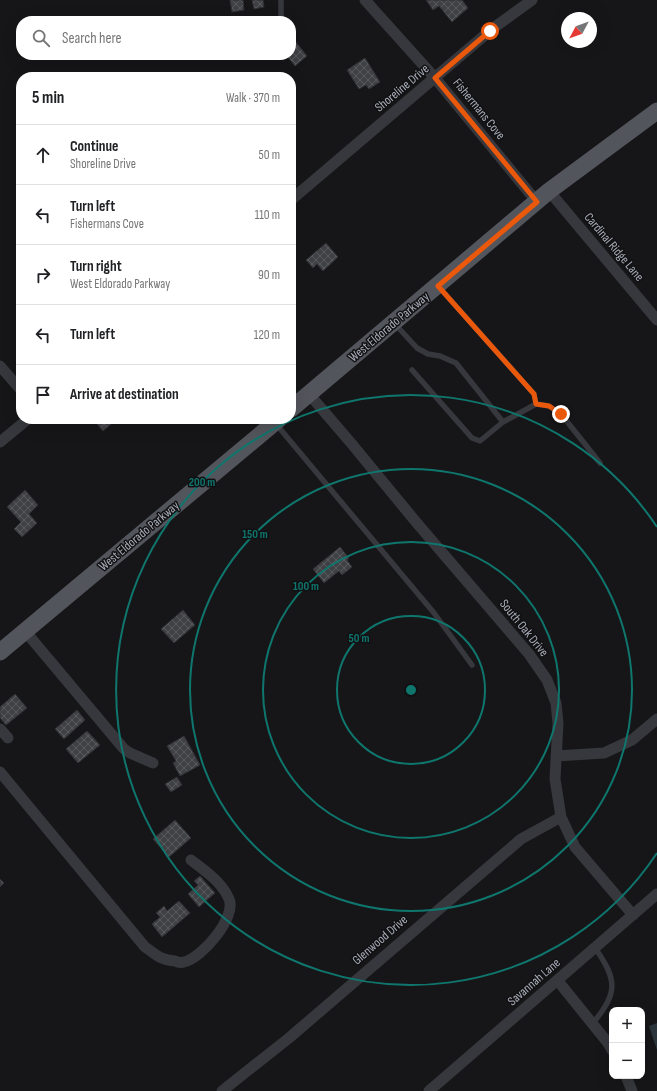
<!DOCTYPE html>
<html lang="en">
<head>
<meta charset="utf-8">
<style>
  :root { --surface:#fff; --page:#f6f6f6; --text:#202124; --muted:#757577; --line:#e0e0e0 }
  body { margin:0; font-family:"Sofia Sans Condensed",sans-serif; background:var(--page); color:var(--text) }
  .controls { position:absolute; right:12px; bottom:12px; display:grid; overflow:hidden; border-radius:8px; box-shadow:0 4px 16px #0002 }
  .controls button { width:36px; height:36px; display:grid; place-items:center; padding:0; border:0; border-bottom:1px solid var(--line); background:var(--surface); color:var(--text); font:20px sans-serif }
  .compass { position:absolute; left:561px; top:12px; width:36px; height:36px; border-radius:50%; background:var(--surface); box-shadow:0 4px 16px #0002; rotate:229deg }
  .stop { position:absolute; width:12px; height:12px; margin:-9px; border:3px solid #ea580c; border-radius:50%; background:#fff }
  .stop.end { background:#ea580c; border-color:#fff; box-shadow:0 1px 4px #0008 }
  .list { margin:0; padding:0; list-style:none }
  h2 { display:flex; justify-content:space-between; align-items:center; height:52px; margin:0; padding:0 16px; font-size:17px }
  h2 small { font-size:13px; font-weight:400; color:var(--muted) }
  .list li { display:grid; grid-template-columns:26px 1fr auto; gap:12px; align-items:center; box-sizing:border-box; height:60px; padding:0 16px; border-top:1px solid var(--line) }
  .list b { display:block; font-size:15px; white-space:nowrap }
  .list p { margin:0; font-size:13px; white-space:nowrap; color:var(--muted) }
  .list em { font-size:13px; font-style:normal; color:var(--muted) }
  .icon { flex:none; width:22px; height:22px; fill:none; stroke:currentColor; stroke-width:2; stroke-linecap:round; stroke-linejoin:round }
  .map { position:relative; flex:none; width:657px; height:1091px; overflow:hidden }
  .search { position:absolute; background:var(--surface); box-shadow:0 4px 16px #0002; left:16px; top:16px; width:280px; height:44px; display:flex; align-items:center; gap:10px; box-sizing:border-box; padding:0 14px; border-radius:16px; color:var(--muted); font-size:15px }
  .panel { position:absolute; background:var(--surface); box-shadow:0 4px 16px #0002; left:16px; top:72px; width:280px; height:352px; border-radius:16px }
  .map>svg:first-child { display:block }
  .water { fill:#2c353c }
  .building { fill:url(#building-cross-hatch); stroke:#303034 }
  .lines { fill:none; stroke-linecap:round; stroke-linejoin:round }
  .lane { stroke:#37383d; stroke-width:5.5 }
  .street { stroke:#37383d; stroke-width:11 }
  .primary { stroke:#53555c; stroke-width:17 }
  .route { stroke:#ea580c; stroke-width:5 }
  .ring { fill:none; stroke:#0f766e; stroke-width:2 }
  .labels { text-anchor:middle; dominant-baseline:central; stroke-width:3; stroke-linejoin:round; paint-order:stroke }
  .street-label { font-size:13px; fill:#a8adb8; stroke:#111113 }
  .centre { fill:#0f766e; stroke:#111113; stroke-width:2 }
  .ring-label { font-size:12px; text-anchor:middle; font-weight:bold; fill:#0f766e; stroke:#111113; stroke-width:3; stroke-linejoin:round; paint-order:stroke }
</style>
</head>
<body>
<div class="map">
<svg width="657" height="1091" viewBox="0 0 657 1091">
  <defs>
    <pattern id="building-cross-hatch" width="8" height="8" patternUnits="userSpaceOnUse"><rect width="8" height="8" fill="#404145"/><path d="M0 0l8 8M0 8l8-8" fill="none" stroke="#595a5e"/></pattern>
  </defs>
  <rect width="100%" height="100%" fill="#161618"/>
  <path class="water" d="M657 1023V1050L649 1026Z"/>
  <path class="building" d="M230 0H243L244 10 232 12Z
    M252 0H263L264 7 254 9Z
    M426 0H462L468 8 452 22 439 6 433 10Z
    M291 36 307 56 295 66 286 55H291Z
    M365 58 380 82 369 89 366 85 359 89 347 70Z
    M326 243 338 257 323 271 317 264 313 268 306 260Z
    M291 295 295 300 291 303Z
    M93 419H117L103 431Z
    M25 490 38 505 29 514 37 523 22 537 14 529 21 522 7 507Z
    M340 547 349 558 347 560 352 567 342 575 339 571 324 583 313 569Z
    M183 610 195 625 174 643 161 629Z
    M15 694 27 708 6 725 0 718V707Z
    M77 710 85 720 64 739 55 729Z
    M87 731 100 745 78 763 66 749Z
    M184 736 200 765 180 776 173 763 176 761 167 746Z
    M177 777 182 785 171 792 165 784Z
    M175 820 191 838 169 857 153 839Z
    M200 876 215 893 199 907 188 894 198 885 194 881Z
    M0 879 4 883 0 887Z
    M179 901 190 913 162 937 152 924 160 917 156 913 164 906 167 911Z"/>
  <g class="lines">
    <path class="lane" d="M281 21V0
      M439 287 534 394 536 404
      M394 323 417 348 428 354 440 356 456 363 503 422
      M412 370 472 438 480 441 503 422 536 404 549 406 561 414 600 463
      M276 424 434 613 472 665
      M592 1024C618 994 618 980 595 948"/>
    <path class="street" d="M365 0 435 78 537 202
      M549 191 657 320
      M291 200 492 29 532 0
      M0 366 21 390
      M309 394 351 443 416 522 529 654 547 680 556 703 558 723 555 779 561 817 575 847 633 915
      M0 442 28 419
      M25 631 124 749 130 753 153 763
      M0 729 8 738
      M556 756 604 753 632 740 657 719
      M0 772 145 947C157 955 160 960 175 961 177 962 181 963 184 962 202 958 237 917 229 899 222 882 204 870 191 860
      M558 981 608 1043 612 1050
      M626 1076 632 1091
      M222 1091 289 1038 521 839 561 817
      M429 1091 657 894"/>
    <path class="primary" d="M291 409 549 191 657 111
      M0 652 279 419"/>
  </g>
  <g class="lines">
    <path class="route" d="M490 31 435 78 537 202 438 286 534 394 536 404 549 406 561 414"/>
  </g>
  <g class="ring">
    <circle cx="411" cy="690" r="74"/>
    <circle cx="411" cy="690" r="148"/>
    <circle cx="411" cy="690" r="221"/>
    <path d="M657 853A295 295 0 1 1 657 527"/>
  </g>
  <g class="labels">
    <g class="street-label">
      <text transform="translate(402 88) rotate(-40)">Shoreline Drive</text>
      <text transform="translate(479 109) rotate(51)">Fishermans Cove</text>
      <text transform="translate(614 247) rotate(50)">Cardinal Ridge Lane</text>
      <text transform="translate(389 327) rotate(-40)">West Eldorado Parkway</text>
      <text transform="translate(139 536) rotate(-40)">West Eldorado Parkway</text>
      <text transform="translate(524 628) rotate(51)">South Oak Drive</text>
      <text transform="translate(380 940) rotate(-41)">Glenwood Drive</text>
      <text transform="translate(534 982) rotate(-41)">Savannah Lane</text>
    </g>
  </g>
  <circle cx="411" cy="690" r="6" class="centre"/>
  <g class="ring-label">
    <text x="202" y="486">200 m</text>
    <text x="255" y="538">150 m</text>
    <text x="306" y="590">100 m</text>
    <text x="359" y="642">50 m</text>
  </g>
</svg>
<div class="controls">
<button>+</button>
<button>−</button>
</div>
<svg class="compass" viewBox="-18 -18 36 36"><path d="M0-13l5 13h-10z" fill="#e53935"/><path d="M0 13l5-13h-10z" fill="#757577"/></svg>
<div class="stop" style="left:490px;top:31px"></div>
<div class="stop end" style="left:561px;top:414px"></div>
<div class="search"><svg class="icon" aria-label="search" viewBox="0 0 24 24"><circle cx="10" cy="10" r="6"/><path d="M15 15l6 6"/></svg>Search here</div>
<section class="panel">
<h2>5 min<small>Walk · 370 m</small></h2>
<ul class="list">
<li><svg class="icon" aria-label="ahead" viewBox="0 0 24 24"><path d="M12 20V5M6 11l6-6 6 6"/></svg><div><b>Continue</b><p>Shoreline Drive</p></div><em>50 m</em></li>
<li><svg class="icon" aria-label="left" viewBox="0 0 24 24"><path d="M17 20v-9H6M10 6l-5 5 5 5"/></svg><div><b>Turn left</b><p>Fishermans Cove</p></div><em>110 m</em></li>
<li><svg class="icon" aria-label="right" viewBox="0 0 24 24"><path d="M7 20v-9h11M14 6l5 5-5 5"/></svg><div><b>Turn right</b><p>West Eldorado Parkway</p></div><em>90 m</em></li>
<li><svg class="icon" aria-label="left" viewBox="0 0 24 24"><path d="M17 20v-9H6M10 6l-5 5 5 5"/></svg><div><b>Turn left</b></div><em>120 m</em></li>
<li><svg class="icon" aria-label="arrive" viewBox="0 0 24 24"><path d="M6 21V4h12l-3 4 3 4H6"/></svg><div><b>Arrive at destination</b></div></li>
</ul>
</section>
</div>
</body>
</html>
